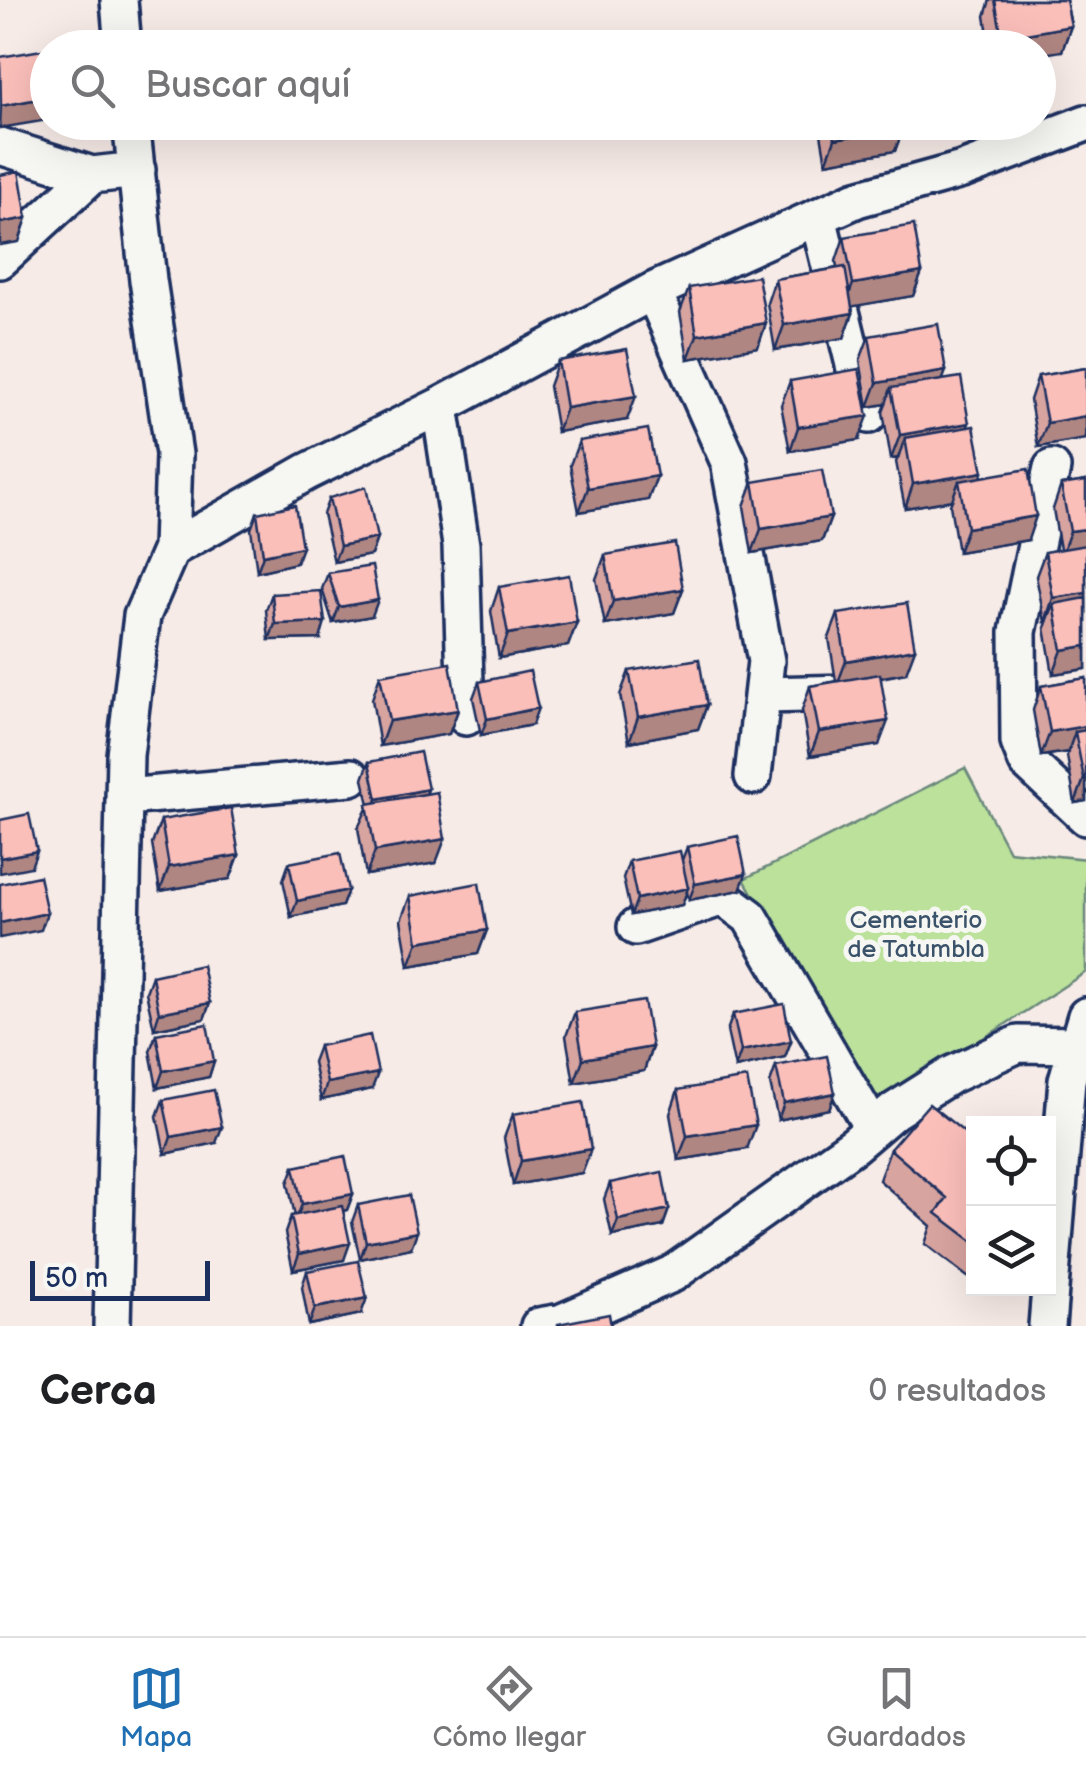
<!DOCTYPE html>
<html lang="es">
<head>
<meta charset="utf-8">
<style>
  :root { --surface:#fff; --page:#f2f2f2; --text:#202124; --muted:#757577; --line:#e0e0e0; --accent:#1f6fb2 }
  body { margin:0; font-family:"Balsamiq Sans",sans-serif; background:var(--page); color:var(--text) }
  .controls { position:absolute; right:30px; bottom:30px; display:grid; overflow:hidden; border-radius:0px; box-shadow:0 10px 40px #0002 }
  .controls button { width:90px; height:90px; display:grid; place-items:center; padding:0; border:0; border-bottom:2px solid var(--line); background:var(--surface); color:var(--text); font:50px sans-serif }
  .scale { position:absolute; left:30px; bottom:25px; width:180px; box-sizing:border-box; padding-left:10px; border:5px solid #1b2f5e; border-top:0; font-size:28px; line-height:35px; white-space:nowrap; color:#1b2f5e; -webkit-text-stroke:8px #f6f6f2; paint-order:stroke }
  .list { margin:0; padding:0; list-style:none }
  h2 { display:flex; justify-content:space-between; align-items:center; height:130px; margin:0; padding:0 40px; font-size:42px }
  h2 small { font-size:32px; font-weight:400; color:var(--muted) }
  .icon { flex:none; width:55px; height:55px; fill:none; stroke:currentColor; stroke-width:2; stroke-linecap:round; stroke-linejoin:round }
  .map { position:relative; flex:none; width:1086px; height:1326px; overflow:hidden }
  .search { position:absolute; background:var(--surface); box-shadow:0 10px 40px #0002; left:30px; right:30px; top:30px; height:110px; display:flex; align-items:center; gap:25px; box-sizing:border-box; padding:0 35px; border-radius:55px; color:var(--muted); font-size:38px }
  .sheet { height:310px; background:var(--surface) }
  nav { display:flex; justify-content:space-around; align-items:center; box-sizing:border-box; height:140px; border-top:2px solid var(--line); background:var(--surface); font-size:28px; color:var(--muted) }
  nav a { display:grid; justify-items:center; gap:5px }
  nav .on { color:var(--accent) }
  .map>svg:first-child { display:block }
  .green { fill:#bbe19b; stroke:#6b887c; stroke-width:2.5 }
  .lines { fill:none; stroke-linecap:round; stroke-linejoin:round }
  .minor-casing { stroke:#1b2f5e; stroke-width:42 }
  .minor { stroke:#f6f6f2; stroke-width:35 }
  .wall { fill:#d8a4a0; stroke:#1b2f5e; stroke-width:2.5 }
  .shaded-wall { fill:#b08682; stroke:#1b2f5e; stroke-width:2.5 }
  .building { fill:#fbbfba; stroke:#1b2f5e; stroke-width:2.5 }
  .labels { text-anchor:middle; dominant-baseline:central; stroke-width:10; stroke-linejoin:round; paint-order:stroke }
  .park-label { font-size:25px; fill:#3b536a; stroke:#f6f6f2 }
</style>
</head>
<body>
<div class="map">
<svg width="1086" height="1326" viewBox="0 0 1086 1326">
  <rect width="100%" height="100%" fill="#f7ebe7"/>
  <filter id="ink" filterUnits="userSpaceOnUse"><feTurbulence type="fractalNoise" baseFrequency=".01" numOctaves="2"/><feDisplacementMap in="SourceGraphic" scale="20" xChannelSelector="R" yChannelSelector="G"/><feConvolveMatrix kernelMatrix="1 2 1 2 8 2 1 2 1" color-interpolation-filters="sRGB"/></filter>
  <g filter="url(#ink)">
    <path class="green" d="M965 768 1009 851 1086 859V972L875 1109 744 879Z"/>
    <g class="lines">
      <defs>
        <path id="minor" d="M119 0 123 48
          M131 122 148 280 174 454 171 549
          M0 146 92 175
          M818 217 858 381 869 415
          M0 260 92 175 137 170
          M653 291 729 462 766 661 753 776
          M440 406 461 545 466 717
          M1052 468 1018 632 1019 742 1027 762 1086 817
          M763 695 852 693
          M125 797 351 777
          M636 927 723 897 750 917 873 1129
          M112 1326 125 755 142 616 171 549 307 472 440 406 653 291 857 199 962 170 1086 123
          M539 1326 562 1322 672 1274 854 1145 894 1111 951 1075 1018 1044 1076 1045
          M1047 1326 1067 1080 1086 1016"/>
      </defs>
      <use href="#minor" class="minor-casing"/>
      <use href="#minor" class="minor"/>
    </g>
    <path class="wall" d="M990 0H1066L1071 26 1062 51 1038 48H931L933 44 988 34 985 16Z
      M819 122H903L895 151 826 163Z
      M844 237 922 272 913 296 852 306 853 313 844 338 775 350 767 303 775 279 837 268 836 261Z
      M689 288 766 323 758 347 688 359 680 312Z
      M869 336 943 380 968 427 983 472 981 477 1028 540 958 552 950 505 952 500 905 508 896 462 898 458 891 459 883 412 886 404 868 407 860 360Z
      M558 361 627 420 557 432 549 386Z
      M1086 368V439L1038 447 1030 400 1038 376Z
      M790 381 859 440 790 451 781 405Z
      M579 441 657 476 648 500 579 512 570 465Z
      M1086 481V669L1053 674 1045 628 1047 622H1045L1036 576 1045 552 1060 549 1053 509 1061 485Z
      M753 482 831 517 822 541 752 553 744 506Z
      M329 498 377 538 371 555 334 562 323 514Z
      M257 513 296 563 257 572 251 529Z
      M605 555 683 589 674 613 605 625 596 579Z
      M328 573 372 616 333 623 322 589Z
      M499 587 577 622 568 646 499 658 491 611Z
      M272 594 320 639 269 640 266 610Z
      M838 614 906 673 881 678 879 745 810 756 802 710 810 686 836 681 829 638Z
      M629 671 707 705 698 729 629 742 620 695Z
      M380 675 458 710 449 734 380 746 372 699Z
      M1086 678V801L1075 803 1067 756 1068 752 1041 756 1033 710 1041 686Z
      M479 682 532 725 481 735 473 698Z
      M369 762 428 789 426 794 436 863 366 875 358 828 369 804 363 779Z
      M161 820 239 855 230 879 160 891 152 844Z
      M687 847 740 890 689 900 687 892 682 905 631 915 623 878 629 861 682 860Z
      M289 863 348 890 342 906 291 917 283 880Z
      M410 896 487 930 478 954 409 966 401 920Z
      M152 976 210 1003 204 1019 154 1029 146 992Z
      M575 1012 652 1047 644 1071 574 1083 566 1036Z
      M733 1014 791 1041 785 1057 735 1068 727 1031Z
      M156 1034 214 1061 209 1077 157 1088 150 1051Z
      M319 1046 372 1089 321 1100 313 1062Z
      M776 1066 835 1093 829 1109 778 1120 770 1083Z
      M678 1090 747 1149 678 1160 670 1114Z
      M163 1100 216 1143 165 1154 157 1116Z
      M513 1114 582 1173 513 1185 504 1138Z
      M974 1140V1282L925 1244 931 1226 879 1180 890 1149Z
      M294 1167 353 1194 347 1210 343 1211 344 1260 293 1270 285 1233 291 1216H295L288 1183Z
      M610 1183 669 1209 663 1226 612 1236 604 1199Z
      M358 1205 411 1248 360 1259 352 1222Z
      M307 1271 361 1314 309 1325 302 1287Z"/>
    <path class="shaded-wall" d="M1071 26 1062 51 1038 55V48H1000L1003 38Z
      M48 97V120L0 128 1 106Z
      M904 127 895 151 826 163 835 139Z
      M27 218 19 242 0 245V223Z
      M922 272 913 296 844 308 853 284Z
      M853 313 844 338 775 350 784 325Z
      M766 323 758 347 688 359 697 335Z
      M946 371 937 395 891 388 886 404 868 407 877 383Z
      M636 396 627 420 557 432 566 408Z
      M868 416 859 440 790 451 798 427Z
      M1086 416V439L1038 447 1047 423Z
      M969 423 960 447 905 438 898 458 891 459 900 435Z
      M983 472 974 496 959 481 952 500 905 508 913 484Z
      M657 476 648 500 579 512 588 488Z
      M1036 516 1028 540 958 552 967 528Z
      M831 517 822 541 752 553 761 529Z
      M1086 529V551L1061 556 1070 531Z
      M377 538 371 555 334 562 340 546Z
      M302 547 296 563 257 572 263 555Z
      M683 589 674 613 605 625 613 601Z
      M1086 593V615L1054 604 1047 622H1045L1053 598Z
      M378 600 372 616 333 623 339 607Z
      M325 622 320 639 269 640 275 624Z
      M577 622 568 646 499 658 508 634Z
      M1086 646V669L1053 674 1062 650Z
      M915 649 906 673 837 685 846 661Z
      M707 705 698 729 629 742 638 717Z
      M538 708 532 725 481 735 487 719Z
      M458 710 449 734 380 746 389 721Z
      M888 721 879 745 810 756 819 732Z
      M1086 726V749L1075 732 1068 752 1041 756 1050 732Z
      M1086 778V801L1075 803 1084 779Z
      M428 789 422 805 371 816 377 799Z
      M445 839 436 863 366 875 375 851Z
      M37 851 31 867 0 873V858Z
      M239 855 230 879 160 891 169 867Z
      M746 874 740 890 689 900 695 884Z
      M688 888 682 905 631 915 637 899Z
      M348 890 342 906 291 917 297 901Z
      M47 913 41 930 0 938V923Z
      M487 930 478 954 409 966 418 942Z
      M210 1003 204 1019 154 1029 159 1013Z
      M791 1041 785 1057 735 1068 741 1051Z
      M652 1047 644 1071 574 1083 583 1059Z
      M214 1061 209 1077 157 1088 163 1071Z
      M378 1073 372 1089 321 1100 327 1083Z
      M835 1093 829 1109 778 1120 784 1103Z
      M756 1125 747 1149 678 1160 687 1136Z
      M222 1127 216 1143 165 1154 171 1137Z
      M591 1149 582 1173 513 1185 521 1161Z
      M353 1194 347 1210 296 1220 302 1204Z
      M669 1209 663 1226 612 1236 618 1220Z
      M417 1232 411 1248 360 1259 366 1242Z
      M350 1243 344 1260 293 1270 299 1254Z
      M367 1298 361 1314 309 1325 315 1308Z"/>
    <path class="building" d="M995 0H1066L1071 26 1003 38 1005 48H933V44L1001 32Z
      M788 42 789 48H758Z
      M48 49V97L1 106 0 57Z
      M832 122H903L904 127 835 139Z
      M19 171 27 218 0 223V175Z
      M914 225 922 272 853 284 844 237Z
      M845 267 853 313 784 325 775 279Z
      M758 276 766 323 697 335 689 288Z
      M938 324 946 371 877 383 869 336Z
      M627 349 636 396 566 408 558 361Z
      M1086 368V416L1047 423 1038 376Z
      M859 369 868 416 798 427 790 381Z
      M961 377 969 423 900 435 891 388Z
      M974 426 983 472 913 484 905 438Z
      M648 429 657 476 588 488 579 441Z
      M1028 469 1036 516 967 528 959 481Z
      M822 470 831 517 761 529 753 482Z
      M1086 481V529L1070 531 1061 485Z
      M366 487 377 538 340 546 329 498Z
      M295 505 302 547 263 555 257 513Z
      M675 543 683 589 613 601 605 555Z
      M1086 545V593L1053 598 1045 552Z
      M372 566 378 600 339 607 328 573Z
      M569 575 577 622 508 634 499 587Z
      M321 591 325 622 275 624 272 594Z
      M1086 598V646L1062 650 1054 604Z
      M907 603 915 649 846 661 838 614Z
      M699 659 707 705 638 717 629 671Z
      M450 663 458 710 389 721 380 675Z
      M530 671 538 708 487 719 479 682Z
      M880 674 888 721 819 732 810 686Z
      M1086 678V726L1050 732 1041 686Z
      M1086 730V778L1084 779 1075 732Z
      M420 752 428 789 377 799 369 762Z
      M437 792 445 839 375 851 367 804Z
      M231 808 239 855 169 867 161 820Z
      M29 814 37 851 0 858V820Z
      M738 836 746 874 695 884 687 847Z
      M680 851 688 888 637 899 629 861Z
      M340 853 348 890 297 901 289 863Z
      M39 876 47 913 0 923V884Z
      M479 883 487 930 418 942 410 896Z
      M202 965 210 1003 159 1013 152 976Z
      M644 1001 652 1047 583 1059 575 1012Z
      M784 1004 791 1041 741 1051 733 1014Z
      M207 1024 214 1061 163 1071 156 1034Z
      M370 1035 378 1073 327 1083 319 1046Z
      M827 1056 835 1093 784 1103 776 1066Z
      M747 1078 756 1125 687 1136 678 1090Z
      M214 1090 222 1127 171 1137 163 1100Z
      M583 1102 591 1149 521 1161 513 1114Z
      M929 1104 974 1140V1242L936 1213 947 1198 890 1149Z
      M345 1156 353 1194 302 1204 294 1167Z
      M662 1172 669 1209 618 1220 610 1183Z
      M409 1195 417 1232 366 1242 358 1205Z
      M342 1206 350 1243 299 1254 291 1216Z
      M358 1261 367 1298 315 1308 307 1271Z
      M609 1314 611 1326H558V1324Z"/>
  </g>
  <g class="labels">
    <g class="park-label">
      <text x="916" y="920">Cementerio<tspan x="916" dy="29">de Tatumbla</tspan></text>
    </g>
  </g>
</svg>
<div class="controls">
<button><svg class="icon" aria-label="locate" viewBox="0 0 24 24"><circle cx="12" cy="12" r="6"/><path d="M12 2v4M12 18v4M2 12h4M18 12h4"/></svg></button>
<button><svg class="icon" aria-label="layers" viewBox="0 0 24 24"><path d="M12 4l9 5-9 5-9-5zM3 14l9 5 9-5"/></svg></button>
</div>
<div class="scale">50 m</div>
<div class="search"><svg class="icon" aria-label="search" viewBox="0 0 24 24"><circle cx="10" cy="10" r="6"/><path d="M15 15l6 6"/></svg>Buscar aquí</div>
</div>
<section class="sheet">
<h2>Cerca<small>0 resultados</small></h2>
<ul class="list">
</ul>
</section>
<nav>
<a class="on"><svg class="icon" aria-label="map" viewBox="0 0 24 24"><path d="M3 6l6-2 6 2 6-2v14l-6 2-6-2-6 2zM9 4v14M15 6v14"/></svg>Mapa</a>
<a><svg class="icon" aria-label="directions" viewBox="0 0 24 24"><path d="M12 3l9 9-9 9-9-9zM9 14v-3h6M13 9l2 2-2 2"/></svg>Cómo llegar</a>
<a><svg class="icon" aria-label="saved" viewBox="0 0 24 24"><path d="M7 4h10v16l-5-4-5 4z"/></svg>Guardados</a>
</nav>
</body>
</html>
